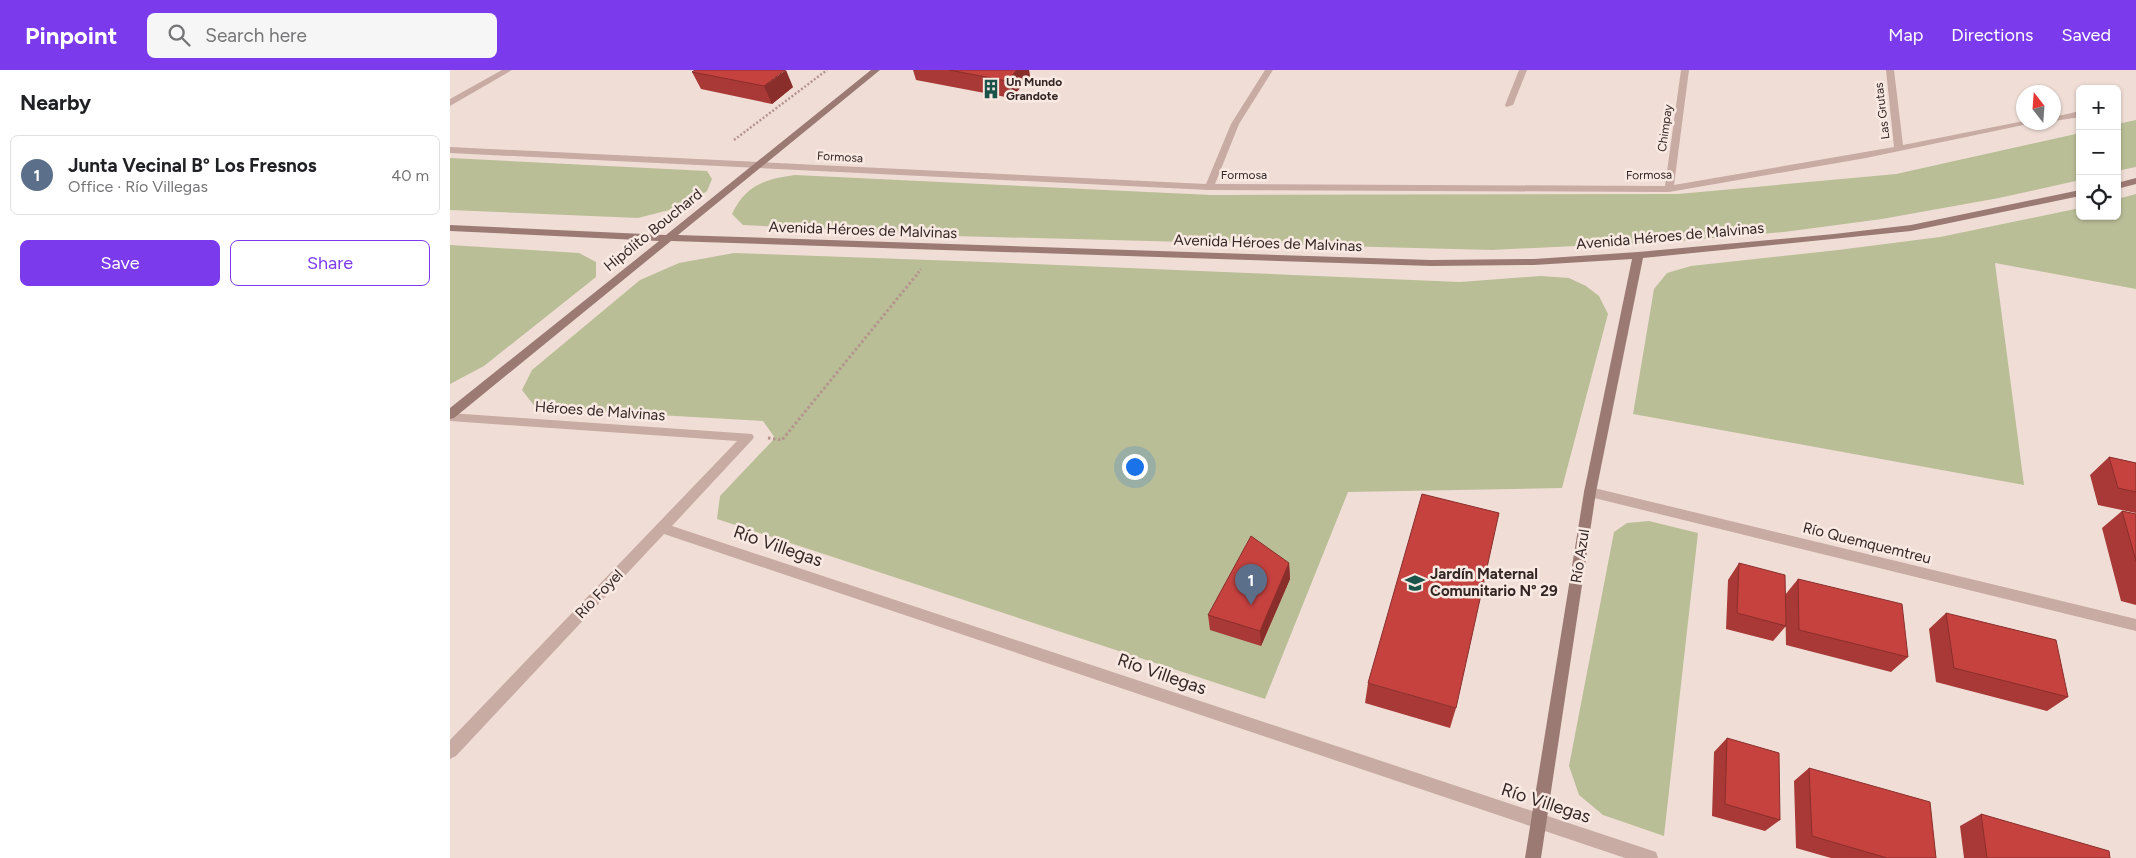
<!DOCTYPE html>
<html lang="en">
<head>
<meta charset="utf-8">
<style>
  :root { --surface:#fff; --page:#f6f6f6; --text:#202124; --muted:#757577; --line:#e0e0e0; --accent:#7c3aed }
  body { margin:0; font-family:Figtree,sans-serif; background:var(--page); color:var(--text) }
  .controls { position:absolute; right:15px; top:15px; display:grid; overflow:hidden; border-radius:8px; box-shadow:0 1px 4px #0004 }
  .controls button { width:45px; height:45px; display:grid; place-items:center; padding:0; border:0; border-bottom:1px solid var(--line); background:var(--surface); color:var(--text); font:25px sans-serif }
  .compass { position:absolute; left:1566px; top:15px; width:45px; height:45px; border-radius:50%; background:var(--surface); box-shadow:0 1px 4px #0004; rotate:343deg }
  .you { position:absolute; left:684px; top:396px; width:18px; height:18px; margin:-12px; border:4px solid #fff; border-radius:50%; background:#1a73e8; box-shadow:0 0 0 8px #1a73e833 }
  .badge { display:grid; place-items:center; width:32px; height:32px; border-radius:50%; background:var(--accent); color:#fff; font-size:16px; font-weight:700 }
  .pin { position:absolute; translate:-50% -41px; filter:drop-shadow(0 1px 2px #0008) }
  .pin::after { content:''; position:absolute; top:26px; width:18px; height:15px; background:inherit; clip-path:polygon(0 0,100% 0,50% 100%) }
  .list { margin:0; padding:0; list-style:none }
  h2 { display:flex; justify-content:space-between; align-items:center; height:65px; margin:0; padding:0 20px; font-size:21px }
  h2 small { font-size:16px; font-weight:400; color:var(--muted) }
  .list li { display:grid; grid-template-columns:32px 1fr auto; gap:15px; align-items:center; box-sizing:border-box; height:80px; margin:0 10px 10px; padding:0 10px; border:1px solid var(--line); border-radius:8px }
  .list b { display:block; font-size:19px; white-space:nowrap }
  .list p { margin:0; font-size:16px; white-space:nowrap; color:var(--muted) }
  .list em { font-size:16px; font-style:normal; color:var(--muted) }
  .actions { display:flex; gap:10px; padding:15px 20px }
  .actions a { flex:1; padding:11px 0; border:1px solid var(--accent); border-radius:8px; text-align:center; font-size:18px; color:var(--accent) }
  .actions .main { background:var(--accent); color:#fff }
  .icon { flex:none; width:28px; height:28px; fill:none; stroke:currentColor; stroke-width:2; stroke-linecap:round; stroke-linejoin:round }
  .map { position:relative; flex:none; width:1686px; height:788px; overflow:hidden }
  header { display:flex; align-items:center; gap:30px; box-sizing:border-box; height:70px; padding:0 25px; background:var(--accent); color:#fff }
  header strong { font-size:24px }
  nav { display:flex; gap:28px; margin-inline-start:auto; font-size:18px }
  .search { width:350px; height:45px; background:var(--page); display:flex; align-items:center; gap:12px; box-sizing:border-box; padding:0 18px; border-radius:8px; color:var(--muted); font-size:19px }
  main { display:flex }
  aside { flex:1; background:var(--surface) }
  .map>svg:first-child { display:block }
  .green { fill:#babe97 }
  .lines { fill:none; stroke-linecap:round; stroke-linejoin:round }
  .path-far1 { stroke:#b3958d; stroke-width:2.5; stroke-dasharray:2 2; stroke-linecap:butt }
  .path { stroke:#b3958d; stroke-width:3; stroke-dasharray:2.5 2.5; stroke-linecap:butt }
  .street { fill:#c8aba3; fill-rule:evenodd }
  .secondary { fill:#9b7a74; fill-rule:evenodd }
  .wall { fill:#a93936 }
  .shaded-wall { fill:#8a2e2c }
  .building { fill:#c5423f; stroke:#8a2e2c }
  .labels { text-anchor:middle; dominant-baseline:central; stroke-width:5; stroke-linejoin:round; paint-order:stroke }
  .far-poi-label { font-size:12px; font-weight:bold; fill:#332625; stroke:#f8e9e2; text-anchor:start }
  .far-street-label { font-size:12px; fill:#332625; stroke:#f8e9e2 }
  .street-label { font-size:15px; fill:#332625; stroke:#f8e9e2 }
  .poi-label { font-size:15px; font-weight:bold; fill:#332625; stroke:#f8e9e2; text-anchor:start }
  .near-street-label { font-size:18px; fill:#332625; stroke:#f8e9e2 }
</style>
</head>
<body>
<header>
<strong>Pinpoint</strong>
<div class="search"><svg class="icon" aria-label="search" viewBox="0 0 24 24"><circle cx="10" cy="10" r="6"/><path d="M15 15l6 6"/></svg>Search here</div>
<nav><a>Map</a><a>Directions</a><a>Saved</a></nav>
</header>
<main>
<aside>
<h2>Nearby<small></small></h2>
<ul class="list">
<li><span class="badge" style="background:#5c6f8a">1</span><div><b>Junta Vecinal B° Los Fresnos</b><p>Office · Río Villegas</p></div><em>40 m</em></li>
</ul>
<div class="actions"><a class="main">Save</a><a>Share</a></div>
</aside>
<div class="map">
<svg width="1686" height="788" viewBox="0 0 1686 788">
  <rect width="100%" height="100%" fill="#f0ded6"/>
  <path class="green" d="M1686 50V97L1667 101V54Z
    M1630 63V110L1549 128 1432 149 1334 162 1230 171 1042 180 504 166 293 155 282 144C296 115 315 109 345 105L761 125 1228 124 1446 104Z
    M0 88 257 101 262 109 257 121 247 128 223 139 188 148 0 140Z
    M1686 124V219L1545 193 1574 415 1183 344 1204 219 1217 203 1241 196 1388 180 1490 167 1630 138V146H1667V129Z
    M0 175 129 183 146 192V207L34 296 0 314Z
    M284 183 536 192 1010 212 1091 206 1119 208 1136 216 1149 226 1158 244 1112 418 898 422 815 629 267 449 270 426 325 368 313 351 86 338 72 320 82 300 190 210 229 193Z
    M1199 451 1248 463 1214 766 1153 745 1129 725 1119 696 1164 462 1177 453Z"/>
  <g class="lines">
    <path class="path-far1" d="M284 70 377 0
      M468 203 471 199"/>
    <path class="path" d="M318 368 332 370 469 202"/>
    <path class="street" d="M52 0H62L0 36V29Z
      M815 0H823L789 54 765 114 1215 116 1231 0H1239L1224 115 1444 77 1436 0H1444L1453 75 1574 51 1587 52 1416 88 1219 122 759 120 0 83V77L756 114 781 54Z
      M1069 0H1077L1063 35 1056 37 1055 35Z
      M1630 41V47L1604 51V47Z
      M0 343 302 364 304 367 302 370 222 456 1200 780 1206 782 1208 788H1175L214 464 6 686 0 689V670L287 371 0 351Z
      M1140 417 1686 549V561L1140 427 1135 426 1134 422 1135 418Z"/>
    <path class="secondary" d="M421 0H430L228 165 981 190 1084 189 1188 182 1384 164 1461 155 1630 120V126L1461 161 1193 188 1146 422 1091 788H1075L1134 422 1182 189 1084 195 981 196 221 171 4 348 0 349V338L209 171 0 161V155L216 165Z
      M1686 108V114L1667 119V113Z"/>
  </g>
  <path class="wall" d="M463 0H579L580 7 561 28 466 10Z
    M242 2 343 17 322 34 251 19Z
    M1659 387 1686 393V443L1648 435 1640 405Z
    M1672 441 1686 444V535L1671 531 1652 458Z
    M839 493 840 509 811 576 760 560 758 545Z
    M1289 493 1336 556 1323 571 1276 559 1278 510Z
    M1348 509 1458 587 1441 602 1336 575 1335 525Z
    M1496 543 1618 627 1597 641 1486 612 1479 559Z
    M918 613 1006 638 1000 658 915 633Z
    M1277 668 1330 750 1315 761 1262 746 1264 682Z
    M1359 698 1486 788H1381L1346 778 1344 711Z
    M1531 744 1660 788H1514L1510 756Z"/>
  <path class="shaded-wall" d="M336 0 343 17 322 34 314 16Z
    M567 0H579L580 7 561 28 557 11Z
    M839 493 840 509 811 576 810 561Z"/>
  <path class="building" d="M245 0H335L314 16 242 2Z
    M499 0H567L557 11Z
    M1659 387 1686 393V422L1668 418Z
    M972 424 1049 443 1006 638 918 613Z
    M1672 441 1686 444V491Z
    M801 466 839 493 810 561 758 545Z
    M1289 493 1335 505 1336 556 1287 543Z
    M1348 509 1452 534 1458 587 1349 560Z
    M1496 543 1606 570 1618 627 1504 598Z
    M1277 668 1329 683 1330 750 1275 734Z
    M1359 698 1480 732 1486 788H1437L1362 766Z
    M1531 744 1659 781 1660 788H1537Z"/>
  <defs>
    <symbol id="building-bare" viewBox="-9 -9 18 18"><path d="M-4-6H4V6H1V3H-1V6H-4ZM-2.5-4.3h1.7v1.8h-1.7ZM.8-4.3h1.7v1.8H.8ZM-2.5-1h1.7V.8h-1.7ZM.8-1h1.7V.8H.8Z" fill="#1b534a" stroke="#f8e9e2" stroke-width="2.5" paint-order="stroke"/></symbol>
    <symbol id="school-bare" viewBox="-9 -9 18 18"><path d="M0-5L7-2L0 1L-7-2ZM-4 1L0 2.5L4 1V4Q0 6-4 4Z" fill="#1b534a" stroke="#f8e9e2" stroke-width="2.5" paint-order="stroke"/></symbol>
  </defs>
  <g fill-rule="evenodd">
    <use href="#building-bare" x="527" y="5" width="28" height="28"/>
    <use href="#school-bare" x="951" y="499" width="28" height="28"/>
  </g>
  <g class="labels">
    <g class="far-poi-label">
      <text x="556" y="12">Un Mundo<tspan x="556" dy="14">Grandote</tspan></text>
    </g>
    <g class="far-street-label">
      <text transform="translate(1432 41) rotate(-97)">Las Grutas</text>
      <text transform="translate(1215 58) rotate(-82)">Chimpay</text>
      <text transform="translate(390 87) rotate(3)">Formosa</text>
      <text x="794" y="105">Formosa</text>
      <text transform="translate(1199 105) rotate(-1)">Formosa</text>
    </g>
    <g class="street-label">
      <text transform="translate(203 160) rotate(-39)">Hipólito Bouchard</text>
      <text transform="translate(413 160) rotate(2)">Avenida Héroes de Malvinas</text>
      <text transform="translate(1220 166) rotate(-5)">Avenida Héroes de Malvinas</text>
      <text transform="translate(818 173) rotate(2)">Avenida Héroes de Malvinas</text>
      <text transform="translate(150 341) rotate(4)">Héroes de Malvinas</text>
      <text transform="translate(1417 473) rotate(14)">Río Quemquemtreu</text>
      <text transform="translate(1130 486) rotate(-81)">Río Azul</text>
      <text transform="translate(149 524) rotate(-46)">Río Foyel</text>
    </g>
    <g class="poi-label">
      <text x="980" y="504">Jardín Maternal<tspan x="980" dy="17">Comunitario N° 29</tspan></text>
    </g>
    <g class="near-street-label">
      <text transform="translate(328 476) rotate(19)">Río Villegas</text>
      <text transform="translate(712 604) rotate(19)">Río Villegas</text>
      <text transform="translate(1096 733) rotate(18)">Río Villegas</text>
    </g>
  </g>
</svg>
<div class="controls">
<button>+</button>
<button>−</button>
<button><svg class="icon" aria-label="locate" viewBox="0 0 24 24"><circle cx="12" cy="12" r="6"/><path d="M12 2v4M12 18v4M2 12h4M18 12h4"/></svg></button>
</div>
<svg class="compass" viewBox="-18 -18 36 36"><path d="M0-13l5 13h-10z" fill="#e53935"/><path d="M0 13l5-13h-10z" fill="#757577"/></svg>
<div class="you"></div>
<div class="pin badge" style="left:801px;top:535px;background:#5c6f8a">1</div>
</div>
</main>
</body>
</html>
